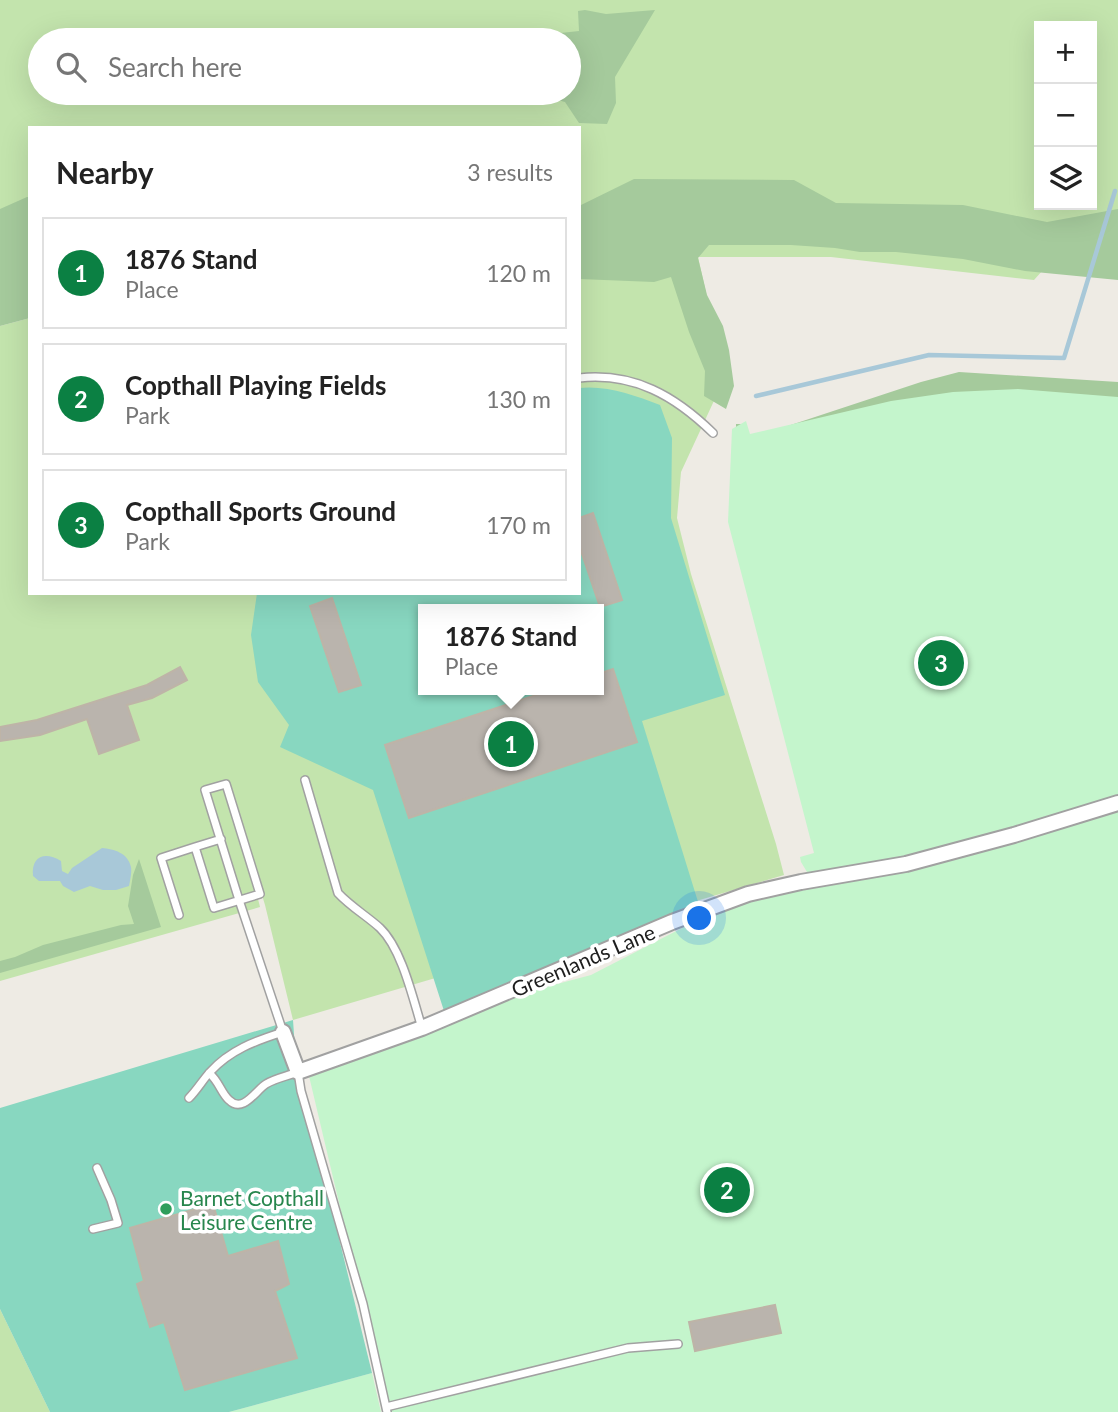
<!DOCTYPE html>
<html lang="en">
<head>
<meta charset="utf-8">
<style>
  :root { --surface:#fff; --page:#f6f6f6; --text:#222; --muted:#767676; --line:#e0e0e0; --accent:#0b8043 }
  body { margin:0; font-family:Lato,sans-serif; background:var(--page); color:var(--text) }
  .controls { position:absolute; right:21px; top:21px; display:grid; overflow:hidden; border-radius:0px; box-shadow:0 7px 28px #0002 }
  .controls button { width:63px; height:63px; display:grid; place-items:center; padding:0; border:0; border-bottom:2px solid var(--line); background:var(--surface); color:var(--text); font:35px sans-serif }
  .you { position:absolute; left:700px; top:919px; width:24px; height:24px; margin:-18px; border:5px solid #fff; border-radius:50%; background:#1a73e8; box-shadow:0 0 0 10px #1a73e833 }
  .badge { display:grid; place-items:center; width:46px; height:46px; border-radius:50%; background:var(--accent); color:#fff; font-size:23px; font-weight:700 }
  .pin { position:absolute; translate:-50% -50%; border:4px solid #fff; box-shadow:0 2px 7px #0006 }
  .popup { position:absolute; left:418px; top:604px; width:186px; height:91px; box-sizing:border-box; display:grid; place-content:center; border-radius:0px; background:var(--surface); filter:drop-shadow(0 2px 5px #0005); font-size:23px; white-space:nowrap; color:var(--muted) }
  .popup b { font-size:26px; color:var(--text) }
  .popup::after { content:''; position:absolute; left:50%; top:100%; margin-left:-14px; border:14px solid transparent; border-top-color:var(--surface) }
  .list { margin:0; padding:0; list-style:none }
  h2 { display:flex; justify-content:space-between; align-items:center; height:91px; margin:0; padding:0 28px; font-size:30px }
  h2 small { font-size:23px; font-weight:400; color:var(--muted) }
  .list li { display:grid; grid-template-columns:46px 1fr auto; gap:21px; align-items:center; box-sizing:border-box; height:112px; margin:0 14px 14px; padding:0 14px; border:2px solid var(--line); border-radius:0px }
  .list b { display:block; font-size:26px; white-space:nowrap }
  .list p { margin:0; font-size:23px; white-space:nowrap; color:var(--muted) }
  .list em { font-size:23px; font-style:normal; color:var(--muted) }
  .icon { flex:none; width:38px; height:38px; fill:none; stroke:currentColor; stroke-width:2; stroke-linecap:round; stroke-linejoin:round }
  .map { position:relative; flex:none; width:1118px; height:1412px; overflow:hidden }
  .search { position:absolute; background:var(--surface); box-shadow:0 7px 28px #0002; left:28px; top:28px; width:553px; height:77px; display:flex; align-items:center; gap:18px; box-sizing:border-box; padding:0 24px; border-radius:38px; color:var(--muted); font-size:26px }
  .panel { position:absolute; background:var(--surface); box-shadow:0 7px 28px #0002; left:28px; top:126px; width:553px; height:469px; border-radius:0px }
  .map>svg:first-child { display:block }
  .grass { fill:#c3e4ad; fill-rule:evenodd }
  .forest { fill:#a5ca9c }
  .park { fill:#c4f5cc }
  .pitch { fill:#88d7c0; fill-rule:evenodd }
  .water { fill:#a8c8d8 }
  .lines { fill:none; stroke-linecap:round; stroke-linejoin:round }
  .stream { stroke:#a8c8d8; stroke-width:4.5 }
  .building { fill:#bab4ad; stroke:#beb4a7; stroke-width:2 }
  .service-casing { stroke:#a1a1a1; stroke-width:10 }
  .minor-casing { stroke:#a1a1a1; stroke-width:18 }
  .service { stroke:#fff; stroke-width:7 }
  .minor { stroke:#fff; stroke-width:14 }
  .leisure-dot { fill:#2e9e5b; stroke:#fff; stroke-width:2.5 }
  .labels { text-anchor:middle; dominant-baseline:central; stroke-width:7; stroke-linejoin:round; paint-order:stroke }
  .street-label { font-size:21px; fill:#1d1d1d; stroke:#fff }
  .leisure-label { font-size:21px; fill:#27864d; stroke:#fff; text-anchor:start }
</style>
</head>
<body>
<div class="map">
<svg width="1118" height="1412" viewBox="0 0 1118 1412">
  <rect width="100%" height="100%" fill="#eeebe4"/>
  <path class="grass" d="M0 0H1118V252L1052 260 1034 280 831 257H698L725 377 681 472 677 518 691 574 776 844 784 875 293 1020 265 905 233 799 260 907 0 981V326L30 318V593H579V128H30V245L0 244ZM1039 26H1092V205H1039ZM40 40H569V93H40ZM424 609H598V690H424Z
    M0 1309 50 1412H0Z"/>
  <path class="forest" d="M585 10 606 14 655 10 615 77 616 103 607 124 579 123 565 102 532 93H569V40H522L551 34 579 31 578 11Z
    M634 179 794 180 836 203 963 205 1047 222 1118 209V280L1025 271 963 259 896 252H860L835 248 791 245H709L698 258 707 295 723 326 729 350 734 386 726 409 704 396 705 371 689 332 671 277 654 282 579 279V206Z
    M27 197H30V318L0 326V209Z
    M959 372 1118 382V415L736 451V424H741L748 439 921 382Z
    M139 859 161 927 0 973V961L15 957 43 945 121 925 134 924 128 906 133 875Z"/>
  <path class="park" d="M1018 389 1118 397V1412H382L363 1304 309 1076 474 1006 591 975 748 894 800 882 807 872 801 862 800 857 814 853 728 522 732 429 746 421 750 434 891 401 953 392Z
    M372 1373 381 1412H229Z"/>
  <path class="pitch" d="M579 388C607 385 634 395 660 405L672 438 671 518 725 695 642 721 699 905 444 1011 373 790 280 747 289 725 258 682 251 635 257 593H579ZM424 609H598V690H424Z
    M293 1020 296 1063 372 1373 229 1412H50L0 1309V1108Z"/>
  <path class="water" d="M102 848C114 849 128 853 131 867 132 872 130 881 129 886L116 890H103L90 886 74 892 63 886 60 881H39L33 876C31 856 45 851 61 861L62 871 68 874 72 868Z"/>
  <g class="lines">
    <path class="stream" d="M756 396 929 355 1064 358 1115 191"/>
  </g>
  <path class="building" d="M593 513 622 600 600 607 579 545V518Z
    M332 598 361 685 339 692 310 606Z
    M180 667 187 680 152 698 127 705 139 740 99 754 87 719 40 735 0 741V727L37 720 147 685Z
    M613 669 637 742 409 818 385 745 551 690H598V674Z
    M213 1204 228 1256 278 1241 289 1284 275 1291 297 1358 185 1390 164 1322 150 1327 137 1284 144 1281 130 1228Z
    M775 1305 781 1333 695 1351 689 1322Z"/>
  <g class="lines">
    <defs>
      <path id="service" d="M579 378C634 372 675 396 713 433
        M305 780 338 893C351 907 367 916 380 928 402 949 413 999 422 1028
        M195 847 221 839
        M179 915 161 858 195 847 214 908 260 894 226 784 205 790 239 900 283 1032C255 1041 230 1050 210 1072 202 1081 197 1090 189 1098
        M209 1073C219 1081 221 1093 229 1100 243 1114 256 1090 266 1084 276 1078 288 1076 298 1072L301 1091 363 1304 387 1412
        M93 1229 118 1223 111 1200 97 1168
        M386 1407 628 1348 678 1344"/>
      <path id="minor" d="M283 1032 298 1072 422 1028 672 922 748 894 801 882 906 864 1014 835 1118 803"/>
    </defs>
    <use href="#service" class="service-casing"/>
    <use href="#minor" class="minor-casing"/>
    <use href="#service" class="service"/>
    <use href="#minor" class="minor"/>
  </g>
  <circle class="leisure-dot" cx="166" cy="1209" r="7"/>
  <g class="labels">
    <g class="street-label">
      <text transform="translate(583 960) rotate(-23)">Greenlands Lane</text>
    </g>
    <g class="leisure-label">
      <text x="180" y="1197">Barnet Copthall<tspan x="180" dy="24">Leisure Centre</tspan></text>
    </g>
  </g>
</svg>
<div class="controls">
<button>+</button>
<button>−</button>
<button><svg class="icon" aria-label="layers" viewBox="0 0 24 24"><path d="M12 4l9 5-9 5-9-5zM3 14l9 5 9-5"/></svg></button>
</div>
<div class="you"></div>
<div class="pin badge" style="left:511px;top:744px">1</div>
<div class="popup"><b>1876 Stand</b>Place</div>
<div class="pin badge" style="left:727px;top:1190px">2</div>
<div class="pin badge" style="left:941px;top:663px">3</div>
<div class="search"><svg class="icon" aria-label="search" viewBox="0 0 24 24"><circle cx="10" cy="10" r="6"/><path d="M15 15l6 6"/></svg>Search here</div>
<section class="panel">
<h2>Nearby<small>3 results</small></h2>
<ul class="list">
<li><span class="badge">1</span><div><b>1876 Stand</b><p>Place</p></div><em>120 m</em></li>
<li><span class="badge">2</span><div><b>Copthall Playing Fields</b><p>Park</p></div><em>130 m</em></li>
<li><span class="badge">3</span><div><b>Copthall Sports Ground</b><p>Park</p></div><em>170 m</em></li>
</ul>
</section>
</div>
</body>
</html>
